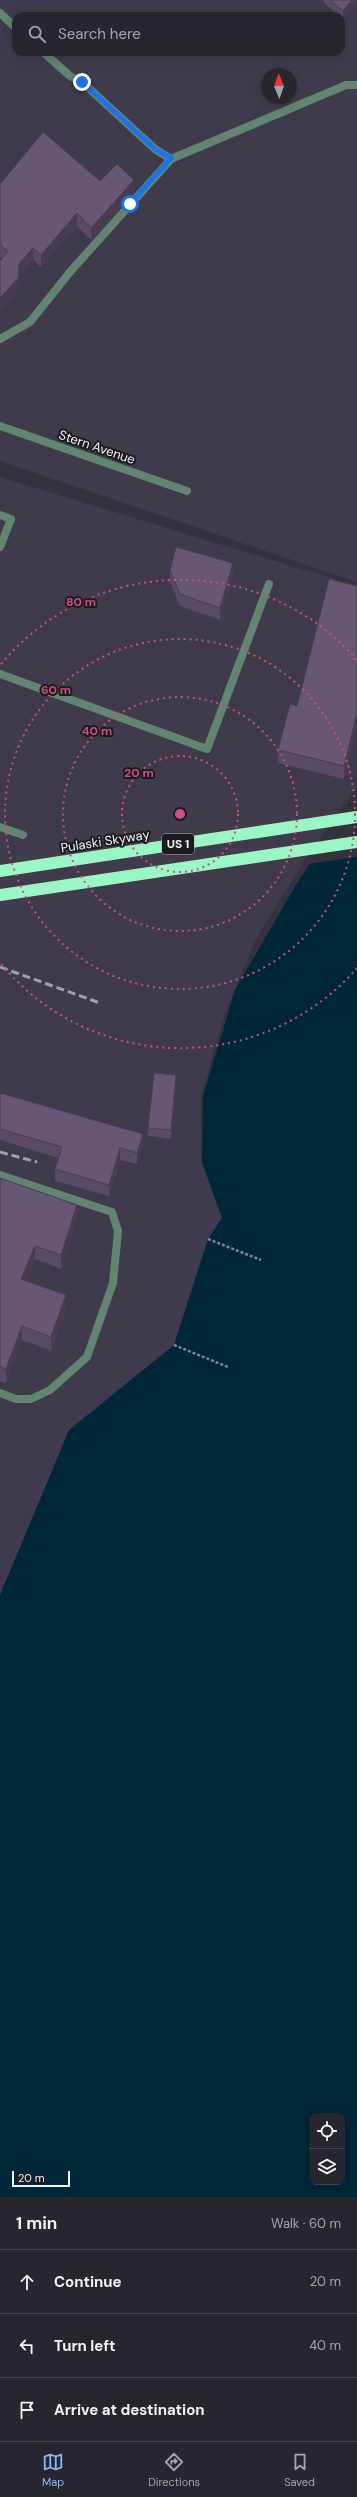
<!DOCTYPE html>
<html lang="en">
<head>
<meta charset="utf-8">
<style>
  :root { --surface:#27262e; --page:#33323a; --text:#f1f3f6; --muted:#a4a5aa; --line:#43434a; --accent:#89bafc }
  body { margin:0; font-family:"DM Sans",sans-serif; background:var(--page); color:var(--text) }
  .controls { position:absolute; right:12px; bottom:12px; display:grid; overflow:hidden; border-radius:8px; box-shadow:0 2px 10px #0003 }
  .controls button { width:36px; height:36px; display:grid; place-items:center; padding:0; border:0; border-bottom:1px solid var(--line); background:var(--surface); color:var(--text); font:20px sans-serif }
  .compass { position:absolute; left:261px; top:68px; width:36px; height:36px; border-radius:50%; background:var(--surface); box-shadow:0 2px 10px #0003; rotate:358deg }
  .scale { position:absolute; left:12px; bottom:10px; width:58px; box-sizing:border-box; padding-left:4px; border:2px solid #f2f1f8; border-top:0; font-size:11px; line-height:14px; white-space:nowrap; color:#f2f1f8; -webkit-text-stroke:3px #1c1b20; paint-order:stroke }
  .stop { position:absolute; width:12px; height:12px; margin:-9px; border:3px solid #1a73e8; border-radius:50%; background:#fff }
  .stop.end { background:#1a73e8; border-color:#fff; box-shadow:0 1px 4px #0008 }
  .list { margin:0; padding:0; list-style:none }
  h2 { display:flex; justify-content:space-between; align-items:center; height:52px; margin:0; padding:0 16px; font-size:17px }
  h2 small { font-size:13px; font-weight:400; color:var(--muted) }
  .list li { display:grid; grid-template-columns:26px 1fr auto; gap:12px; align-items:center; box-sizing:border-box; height:64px; padding:0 16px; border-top:1px solid var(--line) }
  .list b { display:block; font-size:15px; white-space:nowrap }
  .list em { font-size:13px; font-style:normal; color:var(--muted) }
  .icon { flex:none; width:22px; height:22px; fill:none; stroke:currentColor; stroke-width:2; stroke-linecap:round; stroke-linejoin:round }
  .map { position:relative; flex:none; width:357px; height:2197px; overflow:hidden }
  .search { position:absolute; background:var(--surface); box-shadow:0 2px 10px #0003; left:12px; right:12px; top:12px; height:44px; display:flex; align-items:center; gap:10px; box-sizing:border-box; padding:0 14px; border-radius:12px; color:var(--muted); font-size:15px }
  .sheet { height:244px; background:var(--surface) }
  nav { display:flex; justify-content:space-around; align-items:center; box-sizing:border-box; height:56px; border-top:1px solid var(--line); background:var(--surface); font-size:11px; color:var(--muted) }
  nav a { display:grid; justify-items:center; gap:2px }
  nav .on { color:var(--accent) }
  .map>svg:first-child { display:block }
  .built { fill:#3f3b4c; fill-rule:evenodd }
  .water { fill:#002738; fill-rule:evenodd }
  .pier { fill:#34323d }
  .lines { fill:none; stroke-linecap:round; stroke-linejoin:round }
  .path { stroke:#85838c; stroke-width:2.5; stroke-dasharray:3 2; stroke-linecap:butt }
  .service { stroke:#618571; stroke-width:8 }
  .minor { stroke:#618571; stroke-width:8 }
  .motorway { stroke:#9af7c5; stroke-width:12 }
  .rail { stroke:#a1a0a8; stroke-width:3; stroke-dasharray:8 4; stroke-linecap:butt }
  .wall { fill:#594a65 }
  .shaded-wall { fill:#493c52 }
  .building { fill:#685675; stroke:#493c52 }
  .route { stroke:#1a73e8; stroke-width:5 }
  .ring { fill:none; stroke:#ce4e82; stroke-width:2; stroke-dasharray:2 4 }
  .labels { text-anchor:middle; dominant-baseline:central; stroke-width:4; stroke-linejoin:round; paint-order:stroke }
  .shield { fill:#1c1b20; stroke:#b2b1b7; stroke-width:1 }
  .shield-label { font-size:12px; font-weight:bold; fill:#f2f1f8 }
  .street-label { font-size:13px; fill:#f2f1f8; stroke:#1c1b20 }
  .centre { fill:#ce4e82; stroke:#1c1b20; stroke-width:2 }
  .ring-label { font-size:12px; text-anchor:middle; font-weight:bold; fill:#ce4e82; stroke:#1c1b20; stroke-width:4; stroke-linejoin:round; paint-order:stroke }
</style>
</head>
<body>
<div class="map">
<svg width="357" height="2197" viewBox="0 0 357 2197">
  <rect width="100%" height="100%" fill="#34323d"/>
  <path class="built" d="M0 0H357V582L0 461ZM16 16H341V52H16ZM267 74H291V98H267Z
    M0 477 357 586V786L302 864 256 939 224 1016 201 1096V1160L222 1218 208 1239 173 1348 73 1427 0 1599Z"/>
  <path class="water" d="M357 793V2197H0V1595L69 1430 174 1345 208 1239 222 1218 202 1162 203 1096 235 990 297 883ZM312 2116H342V2182H312Z"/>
  <path class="pier" d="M357 791V857L307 864 346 807 351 806 350 799Z"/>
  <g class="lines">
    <path class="path" d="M208 1239 261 1260
      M174 1345 228 1367"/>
    <path class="service" d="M0 13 16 28
      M43 52 70 76 82 82 155 149 171 159
      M0 339 30 322 70 272 171 159 346 85H357
      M0 515 11 519 0 547
      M0 674 207 749 269 584
      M0 827 23 835
      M0 1175 112 1212 118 1231 113 1283 87 1357 50 1390 31 1399H16L0 1393"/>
    <path class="minor" d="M0 426 187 491"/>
    <path class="motorway" d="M0 871 357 817
      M0 895 357 842"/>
    <path class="rail" d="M0 967 100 1003
      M0 1152 37 1162"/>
  </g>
  <path class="wall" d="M324 0H357L343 19 341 18V16H339L324 3Z
    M100 181 134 192 91 240 77 226 41 267 33 260 19 276 18 290 0 311V261L2 259 0 257V182L1 183Z
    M170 571 233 574 220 620 180 606 170 582Z
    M357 586 344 779 278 763V750L297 706Z
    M176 1084 171 1139 148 1136V1128Z
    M0 1093 143 1145 137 1164 120 1160 109 1196 55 1181V1169L58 1158 0 1140Z
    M0 1178 77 1219 61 1269 35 1259 26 1281 66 1309 51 1351 22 1340 6 1383 0 1381Z"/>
  <path class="shaded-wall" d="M352 0H357V3L343 19V11Z
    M134 180V192L91 240V228Z
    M77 213V226L41 267V255Z
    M33 248V260L19 276 18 290 0 311V298L19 264Z
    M233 563V574L220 620V608Z
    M357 713V727L344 779V766Z
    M176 1075V1084L171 1139V1130Z
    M143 1134V1145L137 1164V1153Z
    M120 1148V1160L109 1196V1185Z
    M77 1205V1219L61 1269V1255Z
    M35 1246V1259L21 1293V1279Z
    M66 1295V1309L51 1351V1337Z
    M22 1326V1340L6 1383V1369Z"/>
  <path class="building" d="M330 0H352L343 11Z
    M43 132 100 181 117 164 134 180 91 228 77 213 41 255 33 248 19 264 18 278 0 298V261L8 251 0 245V182L1 183Z
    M176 547 233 563 220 608 180 594 170 571Z
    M329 579 357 586V713L344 766 278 750 290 704 297 706Z
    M154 1073 176 1075 171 1130 148 1128Z
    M0 1093 143 1134 137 1153 120 1148 109 1185 55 1169 62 1147 0 1129Z
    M0 1178 77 1205 61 1255 35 1246 21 1279 66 1295 51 1337 22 1326 6 1369 0 1367Z"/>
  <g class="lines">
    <path class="route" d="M82 82 155 149 171 158 130 204"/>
  </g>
  <g class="ring">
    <circle cx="180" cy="814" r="58"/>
    <circle cx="180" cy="814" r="117"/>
    <circle cx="180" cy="814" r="175"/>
    <path d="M357 968A234 234 0 0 1 1 964M1 664A234 234 0 0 1 357 660"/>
  </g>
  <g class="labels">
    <rect class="shield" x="162" y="834" width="32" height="20" rx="3"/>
    <g class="shield-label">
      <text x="178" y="844">US 1</text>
    </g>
    <g class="street-label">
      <text transform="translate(97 447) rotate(19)">Stern Avenue</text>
      <text transform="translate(105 841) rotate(-9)">Pulaski Skyway</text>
    </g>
  </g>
  <circle cx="180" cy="814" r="6" class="centre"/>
  <g class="ring-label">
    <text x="81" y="606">80 m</text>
    <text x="56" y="694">60 m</text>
    <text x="97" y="735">40 m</text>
    <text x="139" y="777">20 m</text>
  </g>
</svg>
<div class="controls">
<button><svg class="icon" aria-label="locate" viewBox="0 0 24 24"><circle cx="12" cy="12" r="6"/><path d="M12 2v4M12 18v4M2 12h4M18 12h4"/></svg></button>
<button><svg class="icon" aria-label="layers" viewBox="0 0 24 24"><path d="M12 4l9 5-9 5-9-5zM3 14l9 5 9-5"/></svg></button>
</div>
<svg class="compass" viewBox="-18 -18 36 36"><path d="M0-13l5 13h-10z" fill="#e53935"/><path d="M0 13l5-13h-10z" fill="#a4a5aa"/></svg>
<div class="scale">20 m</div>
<div class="stop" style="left:130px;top:204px"></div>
<div class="stop end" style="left:82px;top:82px"></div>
<div class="search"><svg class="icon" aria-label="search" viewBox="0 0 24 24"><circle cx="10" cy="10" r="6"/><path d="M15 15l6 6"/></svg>Search here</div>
</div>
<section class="sheet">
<h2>1 min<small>Walk · 60 m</small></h2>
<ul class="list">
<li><svg class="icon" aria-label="ahead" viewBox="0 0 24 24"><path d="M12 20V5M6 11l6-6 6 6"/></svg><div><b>Continue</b></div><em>20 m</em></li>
<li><svg class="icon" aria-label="left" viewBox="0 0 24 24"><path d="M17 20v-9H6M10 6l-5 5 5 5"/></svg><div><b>Turn left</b></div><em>40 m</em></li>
<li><svg class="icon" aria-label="arrive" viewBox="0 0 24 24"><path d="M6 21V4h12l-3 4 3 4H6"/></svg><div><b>Arrive at destination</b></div></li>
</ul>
</section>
<nav>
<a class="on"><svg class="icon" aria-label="map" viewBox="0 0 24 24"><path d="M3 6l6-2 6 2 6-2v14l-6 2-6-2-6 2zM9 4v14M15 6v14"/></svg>Map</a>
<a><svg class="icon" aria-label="directions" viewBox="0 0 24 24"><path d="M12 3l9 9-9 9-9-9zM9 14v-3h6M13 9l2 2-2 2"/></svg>Directions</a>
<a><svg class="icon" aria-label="saved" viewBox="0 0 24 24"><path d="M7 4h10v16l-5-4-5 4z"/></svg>Saved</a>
</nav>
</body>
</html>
